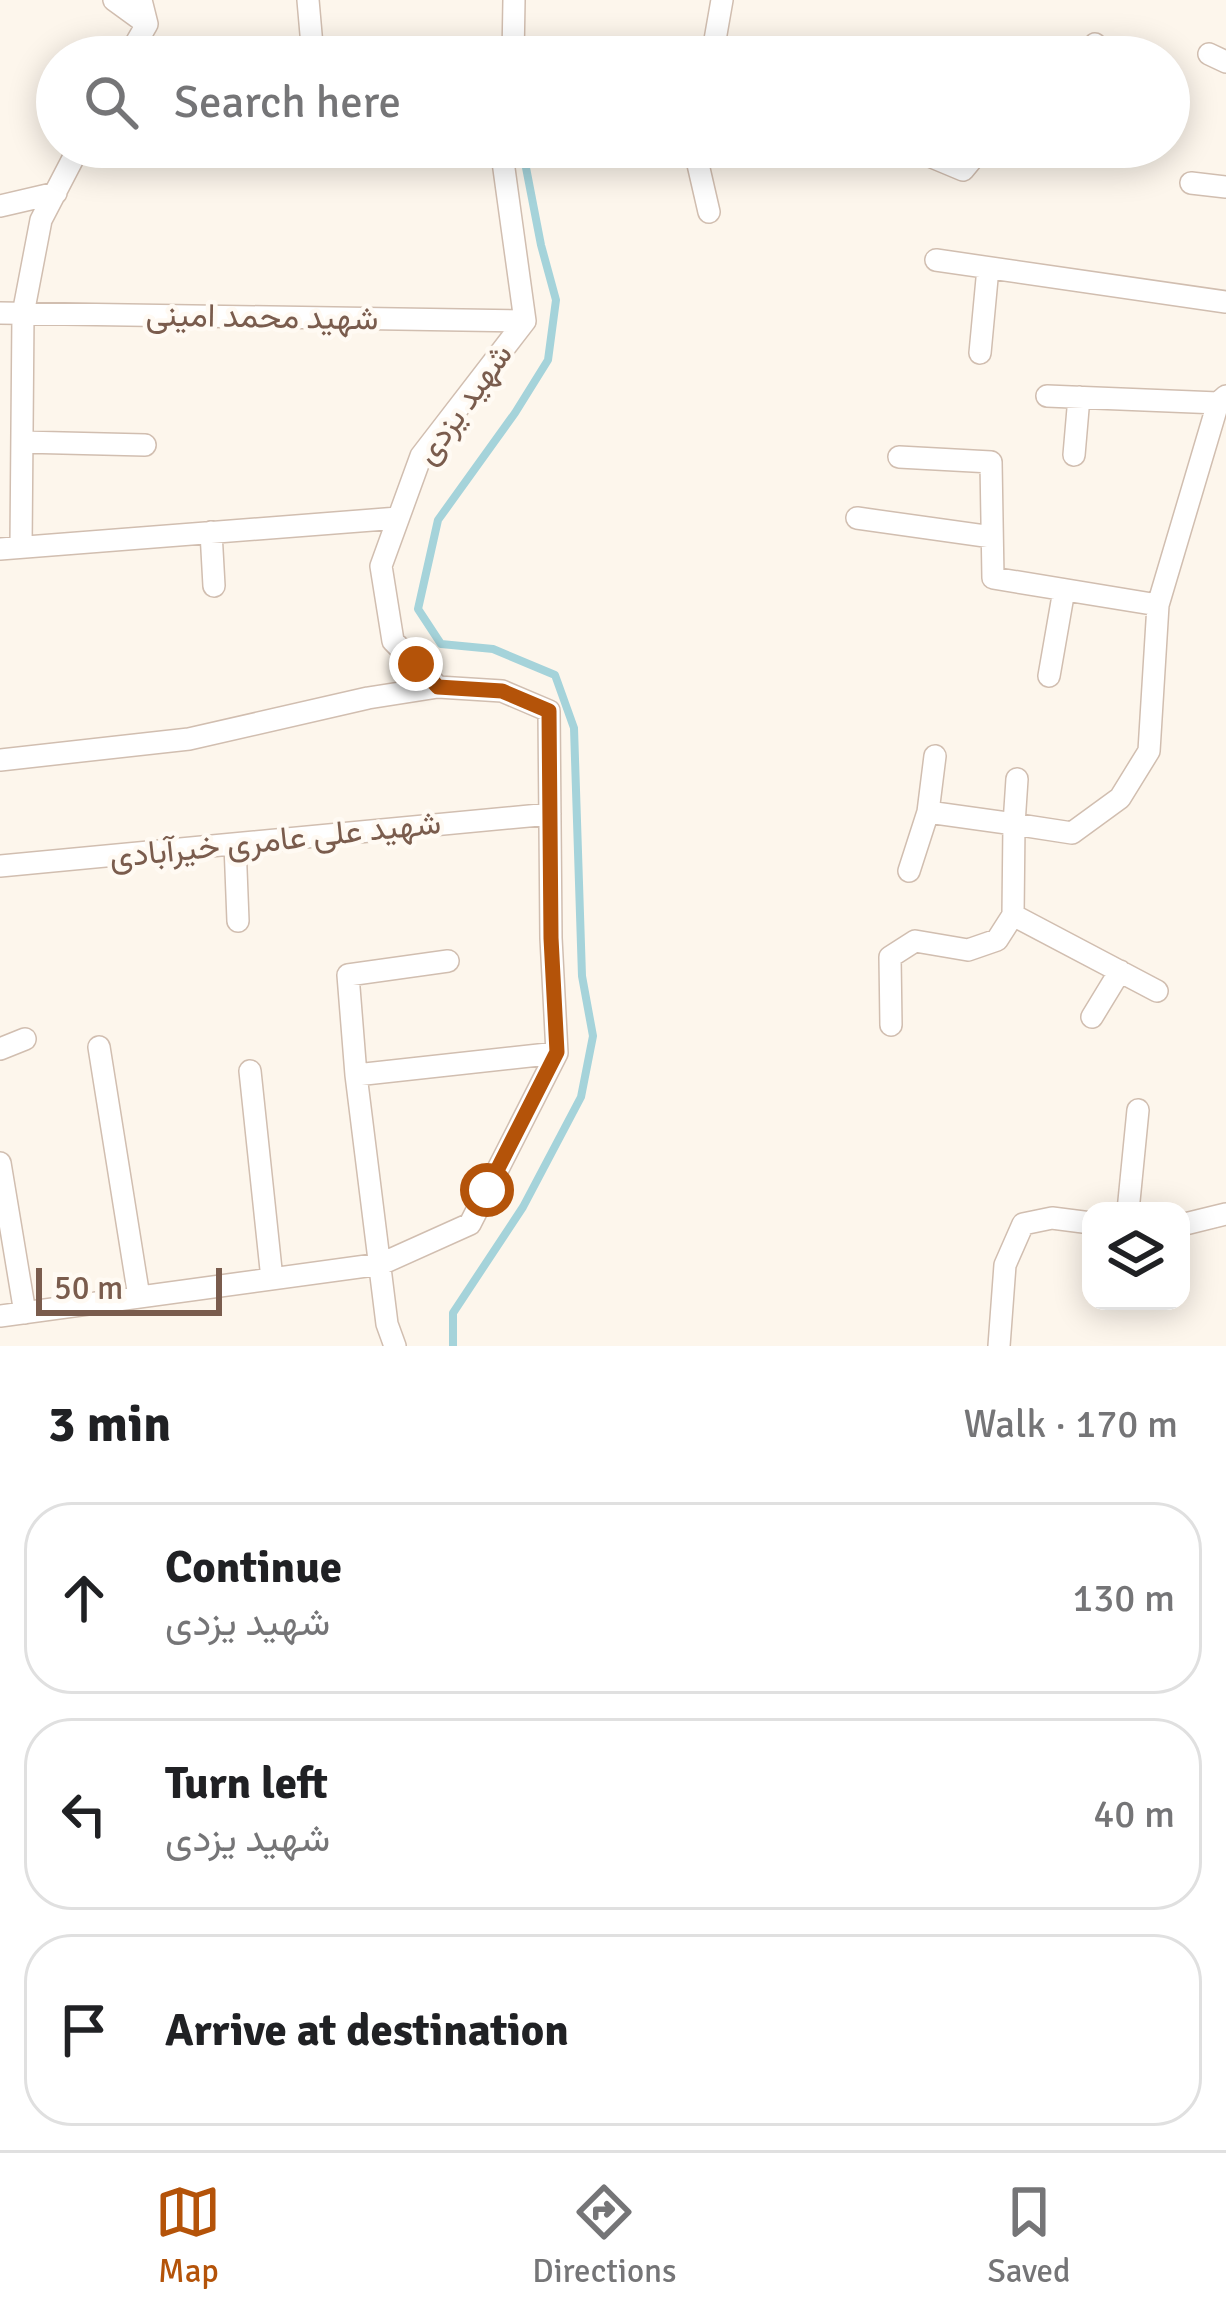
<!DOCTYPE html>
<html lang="en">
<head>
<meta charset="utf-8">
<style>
  :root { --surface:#fff; --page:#f6f6f6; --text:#202124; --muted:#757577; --line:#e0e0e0; --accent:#b45309 }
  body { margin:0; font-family:Signika,Vazirmatn,sans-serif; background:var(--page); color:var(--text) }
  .controls { position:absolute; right:36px; bottom:36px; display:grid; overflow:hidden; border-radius:24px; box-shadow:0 6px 30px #0003 }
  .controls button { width:108px; height:108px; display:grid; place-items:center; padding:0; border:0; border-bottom:3px solid var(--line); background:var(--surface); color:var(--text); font:60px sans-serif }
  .scale { position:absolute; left:36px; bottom:30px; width:186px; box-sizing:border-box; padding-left:12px; border:6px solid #7a5c4d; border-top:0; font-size:33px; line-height:42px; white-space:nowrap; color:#7a5c4d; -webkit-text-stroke:9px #fffaf3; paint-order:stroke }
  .stop { position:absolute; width:36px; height:36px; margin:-27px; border:9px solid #b45309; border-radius:50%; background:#fff }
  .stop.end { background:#b45309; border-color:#fff; box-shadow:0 3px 12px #0008 }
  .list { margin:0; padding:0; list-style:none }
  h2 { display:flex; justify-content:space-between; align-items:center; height:156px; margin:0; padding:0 48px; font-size:51px }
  h2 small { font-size:39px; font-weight:400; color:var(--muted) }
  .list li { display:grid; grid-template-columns:78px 1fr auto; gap:36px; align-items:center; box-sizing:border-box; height:192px; margin:0 24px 24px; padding:0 24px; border:3px solid var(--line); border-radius:48px }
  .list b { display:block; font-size:45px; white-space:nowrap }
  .list p { margin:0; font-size:39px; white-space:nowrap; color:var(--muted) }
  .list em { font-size:39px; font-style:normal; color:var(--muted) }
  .icon { flex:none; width:66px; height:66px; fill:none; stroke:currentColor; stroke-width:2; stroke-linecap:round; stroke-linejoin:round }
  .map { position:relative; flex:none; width:1226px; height:1346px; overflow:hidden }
  .search { position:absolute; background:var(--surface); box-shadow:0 6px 30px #0003; left:36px; right:36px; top:36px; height:132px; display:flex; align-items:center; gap:30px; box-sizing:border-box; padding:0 42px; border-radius:66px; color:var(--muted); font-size:45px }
  .sheet { height:804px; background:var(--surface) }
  nav { display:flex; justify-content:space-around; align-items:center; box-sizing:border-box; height:168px; border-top:3px solid var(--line); background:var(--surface); font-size:33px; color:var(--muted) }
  nav a { display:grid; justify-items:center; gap:6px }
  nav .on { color:var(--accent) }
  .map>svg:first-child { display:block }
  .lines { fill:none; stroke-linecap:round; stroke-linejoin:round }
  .stream { stroke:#a5d3da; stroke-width:8 }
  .street-casing { stroke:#d1beb0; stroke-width:24 }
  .street { stroke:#fff; stroke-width:21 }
  .route { stroke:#b45309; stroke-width:15 }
  .labels { text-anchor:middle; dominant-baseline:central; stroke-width:9; stroke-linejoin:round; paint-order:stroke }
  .street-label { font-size:33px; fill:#7a5c4d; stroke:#fffaf3 }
</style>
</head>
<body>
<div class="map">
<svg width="1226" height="1346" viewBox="0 0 1226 1346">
  <rect width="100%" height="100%" fill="#fdf6ec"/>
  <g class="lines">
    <path class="stream" d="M453 1346V1313L523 1207 581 1097 593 1036 582 976 574 728 555 675 493 649 441 644 418 609 438 520 515 413 548 360 556 300 541 245 522 147"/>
    <defs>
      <path id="street" d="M114 0 147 24
        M308 0 313 57
        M1209 54 1226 62
        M128 57 147 24 141 0
        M513 57 514 0
        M712 57 722 0
        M1091 57 1095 44
        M699 147 697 160 709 212
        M908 147 963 170 982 147
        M1191 183 1226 187
        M0 206 56 193
        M936 260 1226 302
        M0 313 525 321
        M980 353 988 268
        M1047 396 1218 403
        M22 442 145 445
        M1074 455 1079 397
        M899 457 991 462 993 578 1158 605
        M857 518 992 537
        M211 532 214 586
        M21 547 23 314 41 220 79 147
        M0 549 398 518
        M1049 676 1064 590
        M0 760 189 739 368 698 438 687
        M928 812 1014 824 1017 779
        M235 844 238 921
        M0 866 550 814
        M909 871 928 812 935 756
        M1013 915 1157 991
        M1092 1017 1120 971
        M891 1025 890 957 915 941 968 950 997 940 1013 915 1014 824 1072 833 1120 798 1149 751 1158 605 1218 403 1226 396
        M99 1047 139 1297
        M0 1049 25 1039
        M250 1071 272 1279
        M356 1075 557 1053
        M0 1163 25 1313
        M1128 1211 1138 1110
        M1181 1225 1226 1214
        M0 1316 381 1264 470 1224 557 1053 551 938 549 711 502 691 438 687 393 641 381 566 421 456 525 321 501 147
        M395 1346 387 1324 356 1075 348 975 448 961
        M999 1346 1005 1265 1023 1224 1052 1218 1091 1223"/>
    </defs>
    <use href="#street" class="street-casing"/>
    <use href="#street" class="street"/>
  </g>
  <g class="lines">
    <path class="route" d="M416 664 438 687 502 691 549 711 551 938 557 1052 487 1190"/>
  </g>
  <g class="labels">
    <g class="street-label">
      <text transform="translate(262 317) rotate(1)">شهید محمد امینی</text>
      <text transform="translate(464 404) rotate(-54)">شهید یزدی</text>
      <text transform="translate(275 840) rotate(-6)">شهید علی عامری خیرآبادی</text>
    </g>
  </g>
</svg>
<div class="controls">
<button><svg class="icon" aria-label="layers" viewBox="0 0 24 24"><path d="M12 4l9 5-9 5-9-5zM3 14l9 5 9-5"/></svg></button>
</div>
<div class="scale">50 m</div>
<div class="stop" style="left:487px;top:1190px"></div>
<div class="stop end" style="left:416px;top:664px"></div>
<div class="search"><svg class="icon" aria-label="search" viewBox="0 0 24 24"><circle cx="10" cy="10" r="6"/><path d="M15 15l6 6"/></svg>Search here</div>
</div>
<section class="sheet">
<h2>3 min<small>Walk · 170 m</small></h2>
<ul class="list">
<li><svg class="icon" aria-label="ahead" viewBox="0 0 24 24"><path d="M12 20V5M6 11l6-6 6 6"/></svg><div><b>Continue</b><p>شهید یزدی</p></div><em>130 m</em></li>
<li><svg class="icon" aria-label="left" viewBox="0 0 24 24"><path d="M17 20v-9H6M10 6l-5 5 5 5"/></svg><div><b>Turn left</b><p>شهید یزدی</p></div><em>40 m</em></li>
<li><svg class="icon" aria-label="arrive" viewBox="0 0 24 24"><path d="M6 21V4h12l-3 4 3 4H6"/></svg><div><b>Arrive at destination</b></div></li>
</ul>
</section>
<nav>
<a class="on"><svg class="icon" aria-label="map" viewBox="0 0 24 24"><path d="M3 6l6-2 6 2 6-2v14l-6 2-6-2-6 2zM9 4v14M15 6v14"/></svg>Map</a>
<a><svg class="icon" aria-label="directions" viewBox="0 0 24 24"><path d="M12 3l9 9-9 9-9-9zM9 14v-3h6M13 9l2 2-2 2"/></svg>Directions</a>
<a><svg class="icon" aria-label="saved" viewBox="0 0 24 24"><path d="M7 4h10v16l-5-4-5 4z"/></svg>Saved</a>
</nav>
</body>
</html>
